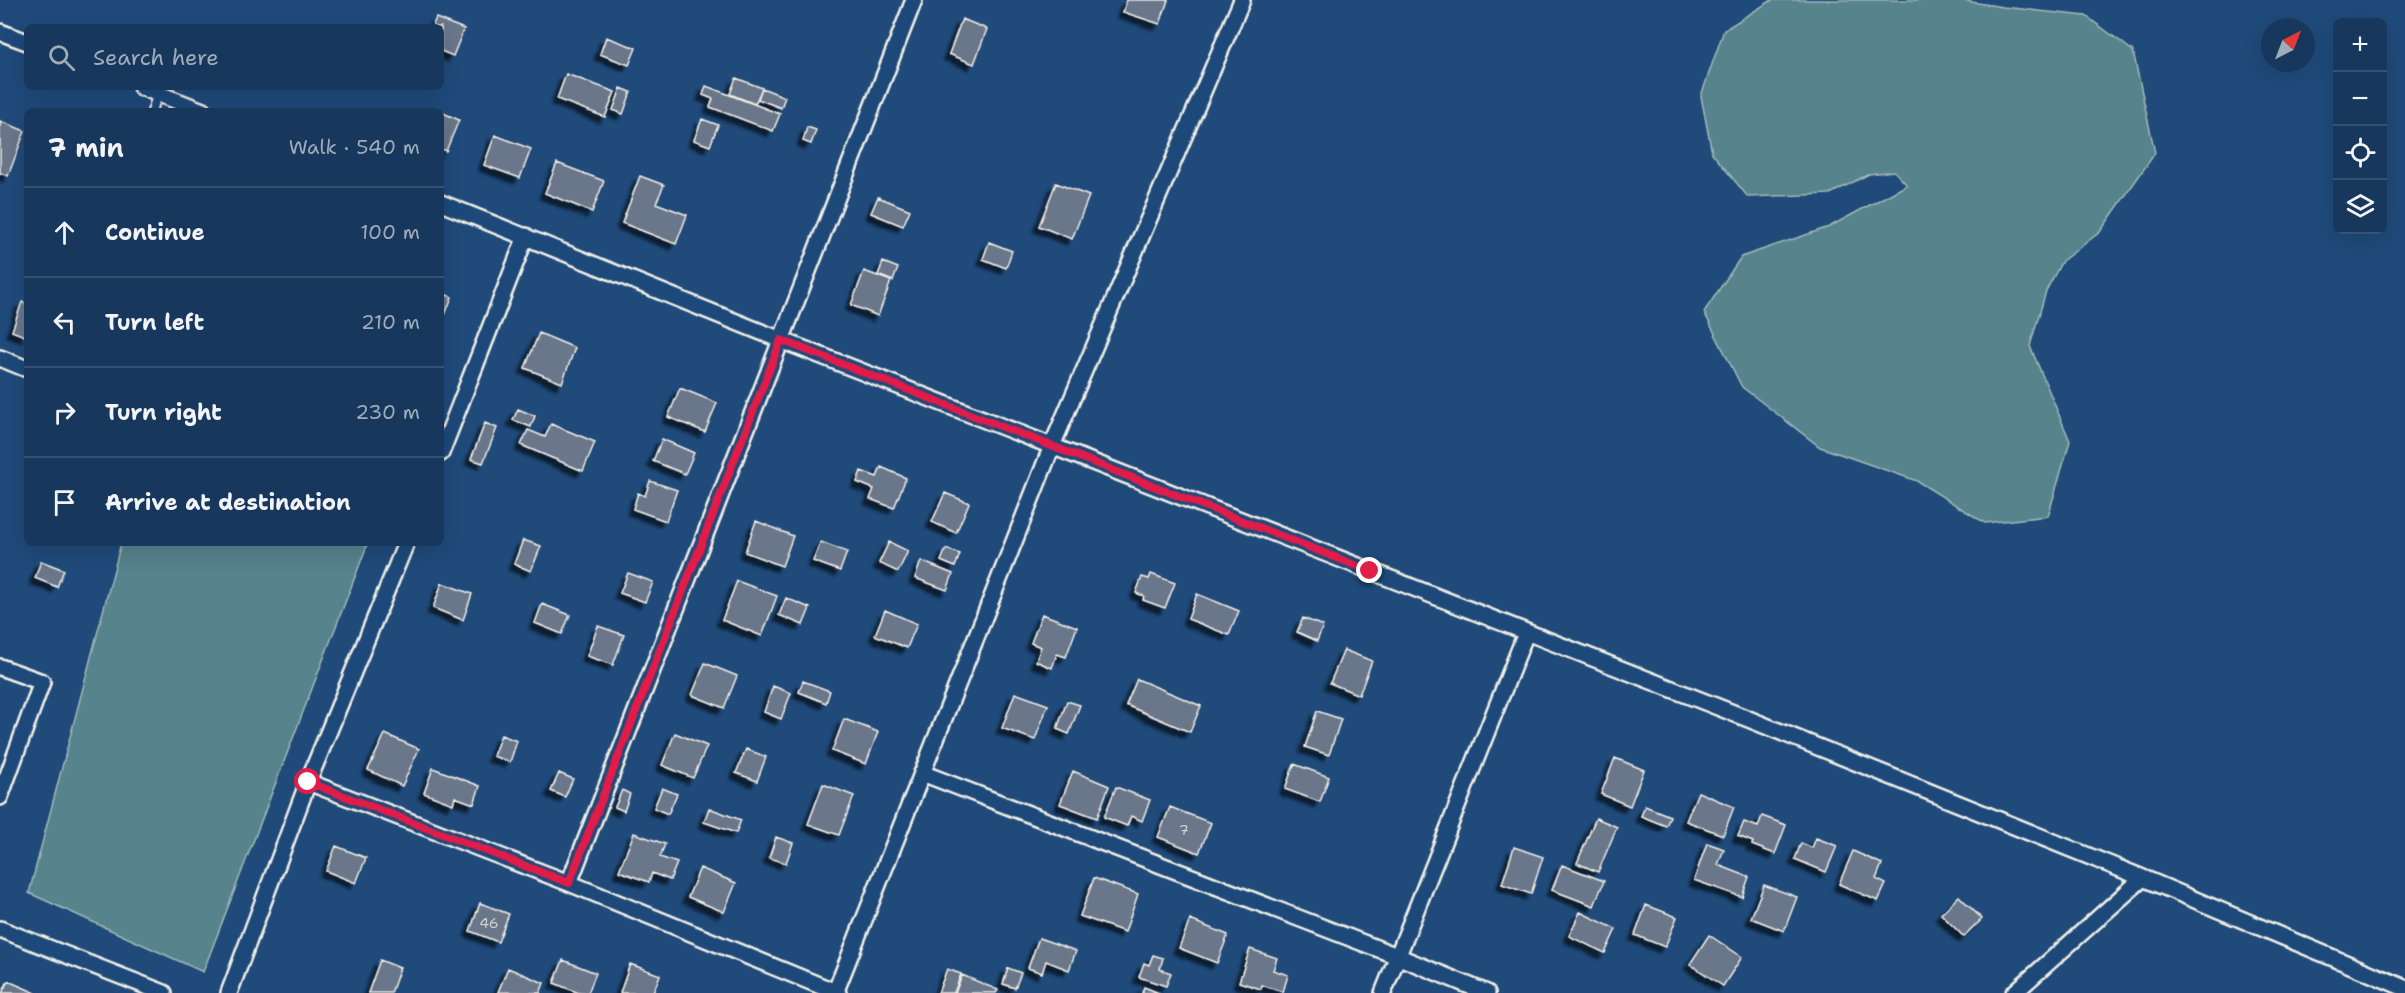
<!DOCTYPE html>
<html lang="en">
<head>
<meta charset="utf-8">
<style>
  :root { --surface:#17385c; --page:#244365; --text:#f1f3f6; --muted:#9eacbb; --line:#365272 }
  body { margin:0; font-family:"Shantell Sans",sans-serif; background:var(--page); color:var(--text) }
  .controls { position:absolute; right:18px; top:18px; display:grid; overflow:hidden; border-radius:9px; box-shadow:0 6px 24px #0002 }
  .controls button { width:54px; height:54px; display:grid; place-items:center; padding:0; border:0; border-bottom:2px solid var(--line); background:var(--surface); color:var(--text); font:30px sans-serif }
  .compass { position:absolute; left:2261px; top:18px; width:54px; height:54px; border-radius:50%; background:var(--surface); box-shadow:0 6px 24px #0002; rotate:42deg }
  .stop { position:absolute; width:18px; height:18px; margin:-14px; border:4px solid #e11d48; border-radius:50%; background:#fff }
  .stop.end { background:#e11d48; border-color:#fff; box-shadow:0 2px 6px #0008 }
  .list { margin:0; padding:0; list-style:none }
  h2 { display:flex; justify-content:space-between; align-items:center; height:78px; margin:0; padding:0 24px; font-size:26px }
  h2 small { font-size:20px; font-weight:400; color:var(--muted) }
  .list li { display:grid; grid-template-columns:39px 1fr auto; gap:18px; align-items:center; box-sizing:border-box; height:90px; padding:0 24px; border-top:2px solid var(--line) }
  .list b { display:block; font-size:22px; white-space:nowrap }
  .list em { font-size:20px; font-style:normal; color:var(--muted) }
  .icon { flex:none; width:33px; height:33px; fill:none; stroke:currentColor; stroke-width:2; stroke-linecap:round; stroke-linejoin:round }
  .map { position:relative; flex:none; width:2405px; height:993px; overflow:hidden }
  .search { position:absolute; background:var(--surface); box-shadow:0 6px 24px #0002; left:24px; top:24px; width:420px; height:66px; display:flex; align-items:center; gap:15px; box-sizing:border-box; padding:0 21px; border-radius:9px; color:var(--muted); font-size:22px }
  .panel { position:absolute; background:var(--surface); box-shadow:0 6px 24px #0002; left:24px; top:108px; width:420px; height:438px; border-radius:9px }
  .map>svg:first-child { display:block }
  .green { fill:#56838c; stroke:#a5baba; stroke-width:1.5 }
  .building { fill:#6b768a; stroke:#f4f1e8; stroke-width:1.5; filter:url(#shadow) }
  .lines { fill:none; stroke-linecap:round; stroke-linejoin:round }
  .service-casing { stroke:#f4f1e8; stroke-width:12 }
  .minor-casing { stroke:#f4f1e8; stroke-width:20 }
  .service { stroke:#1f4a7a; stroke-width:8 }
  .minor { stroke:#1f4a7a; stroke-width:15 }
  .route { stroke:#e11d48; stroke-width:8 }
  .labels { text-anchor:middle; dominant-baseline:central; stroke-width:5; stroke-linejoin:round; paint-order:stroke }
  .number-label { font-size:14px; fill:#d2d2d0 }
</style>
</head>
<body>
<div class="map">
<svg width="2405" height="993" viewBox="0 0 2405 993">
  <defs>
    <filter id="shadow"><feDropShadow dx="-5.5" dy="5.5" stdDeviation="1.5" flood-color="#0009"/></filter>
  </defs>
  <rect width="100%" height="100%" fill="#1f4a7a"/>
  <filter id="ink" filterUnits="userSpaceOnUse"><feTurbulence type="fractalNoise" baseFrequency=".0167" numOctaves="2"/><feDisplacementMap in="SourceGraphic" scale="12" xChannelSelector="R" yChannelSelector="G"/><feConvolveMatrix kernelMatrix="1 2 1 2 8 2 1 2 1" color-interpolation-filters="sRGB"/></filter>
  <g filter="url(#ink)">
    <path class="green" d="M1772 0H1959L2003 7 2086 16 2133 51 2155 153 2100 232 2062 261 2046 291 2030 346 2070 441 2048 516 1985 523 1917 481 1820 447 1742 387 1704 312 1741 257 1829 227 1907 185 1894 171 1869 174 1830 194 1748 197 1712 153 1701 96 1724 30Z
      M121 543H368L203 972 29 893Z"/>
    <path class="building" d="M1127 0H1168L1160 24 1123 12Z
      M436 18 464 29 453 56 441 51V27H432Z
      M962 19 987 29 974 64 949 54Z
      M606 37 636 48 629 65 600 54Z
      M566 74 615 92 605 117 557 99Z
      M736 78 762 88 755 104 730 94Z
      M706 86 780 114 773 131 710 107 713 99 703 95Z
      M621 88 631 92 623 114 613 110Z
      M762 88 785 97 781 108 758 99Z
      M441 112 459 120 446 151 441 149Z
      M702 119 718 125 710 146 694 140Z
      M0 121 25 131 8 176 0 173Z
      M807 127 816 130 811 144 803 141Z
      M495 135 531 149 520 178 484 165Z
      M557 163 604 181 592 212 545 193Z
      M640 176 664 185 656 203 687 215 676 244 622 223Z
      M1056 183 1089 196 1072 239 1039 226Z
      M878 197 910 210 903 226 871 213Z
      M989 242 1012 251 1006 268 983 259Z
      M883 262 898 268 893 281 878 275Z
      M864 271 891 281 878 316 851 305Z
      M441 293 452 297 441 325Z
      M22 302 27 304V337L12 331Z
      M539 333 575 348 562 383 525 368Z
      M680 388 717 403 705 432 668 417Z
      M518 409 535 416 531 427 513 420Z
      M485 423 497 428 483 463 471 459Z
      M551 424 595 442 583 471 521 445 528 430 545 437Z
      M662 439 694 453 685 474 653 461Z
      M881 467 906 478 894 508 870 499 874 489 857 482 861 471 877 477Z
      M650 481 677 490 666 521 633 509 638 493 645 496Z
      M945 493 969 503 956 533 932 522Z
      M756 521 793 536 782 566 745 552Z
      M523 540 541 546 531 571 514 564Z
      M821 542 847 552 840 571 813 561Z
      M889 542 908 551 898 572 879 563Z
      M946 549 960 554 955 567 941 561Z
      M41 561 64 570 57 587 35 578Z
      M921 561 953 574 947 590 915 578Z
      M628 573 653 582 645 602 620 593Z
      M1151 574 1175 583 1165 608 1143 600 1144 596 1136 593 1142 577 1149 579Z
      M737 581 777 596 762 636 722 620Z
      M442 583 472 594 463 620 433 608Z
      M1197 594 1239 611 1229 635 1188 619Z
      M786 598 810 608 803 625 779 615Z
      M542 604 570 615 562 634 535 623Z
      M885 610 917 624 907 648 875 635Z
      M1042 614 1077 627 1066 657 1057 654 1052 668 1036 661 1041 647 1031 643Z
      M1303 618 1323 626 1317 641 1297 632Z
      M598 626 624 635 613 665 587 656Z
      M1344 650 1372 661 1359 695 1330 683Z
      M705 663 737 676 724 708 692 695Z
      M1137 679 1201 706 1190 732 1126 705Z
      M803 681 830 691 826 703 799 692Z
      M773 686 791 693 781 719 764 712Z
      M1015 693 1048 705 1035 740 1002 728Z
      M1067 701 1080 705 1069 734 1057 729Z
      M1317 711 1341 719 1329 755 1305 747Z
      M844 719 878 732 866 764 832 751Z
      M675 733 707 746 693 778 662 765Z
      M385 734 419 749 402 786 368 770Z
      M501 735 517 741 510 762 493 756Z
      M746 749 766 757 757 781 736 773Z
      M1615 758 1644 770 1630 806 1601 794Z
      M1294 764 1329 777 1320 802 1285 789Z
      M433 768 480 786 474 804 455 797 453 804 424 793Z
      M1073 771 1109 786 1097 818 1060 804Z
      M559 773 573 779 565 797 551 791Z
      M823 784 854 796 839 835 808 824Z
      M1116 787 1150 800 1142 821 1131 816 1127 826 1104 817Z
      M662 788 677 794 668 814 654 808Z
      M622 790 630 794 624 811 615 807Z
      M1698 792 1734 807 1723 835 1686 821Z
      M1645 806 1670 816 1666 826 1641 816Z
      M1170 807 1211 823 1199 853 1158 837Z
      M709 808 741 820 736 833 704 822Z
      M1762 816 1786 825 1775 854 1752 845 1753 842 1738 836 1744 822 1758 827Z
      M1596 818 1617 827 1598 872 1577 863Z
      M634 833 665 844 660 857 677 863 670 880 652 873 649 882 619 871Z
      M776 837 793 843 786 863 769 858Z
      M1816 838 1837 846 1826 872 1795 859 1801 843 1812 848Z
      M1707 843 1724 849 1718 865 1749 877 1742 897 1694 880Z
      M336 846 366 858 356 883 326 871Z
      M1514 847 1543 857 1531 894 1502 884Z
      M1853 851 1882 864 1876 879 1886 884 1878 901 1839 884Z
      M1562 865 1604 881 1594 906 1552 890Z
      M700 868 736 883 724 912 688 897Z
      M1094 878 1138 894 1125 932 1080 916Z
      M1764 885 1797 897 1784 931 1751 918Z
      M1959 896 1982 919 1964 937 1941 914Z
      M480 903 509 914 498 942 470 931Z
      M1646 905 1677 917 1665 947 1635 935Z
      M1580 912 1616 929 1605 953 1569 936Z
      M1190 920 1228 935 1217 963 1179 948Z
      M1709 935 1742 957 1723 986 1690 964Z
      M1039 938 1076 951 1069 970 1046 961 1042 973 1028 968Z
      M1250 949 1277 958 1273 970 1288 975 1283 992 1262 985 1261 989 1239 982Z
      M1153 955 1163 958 1160 969 1171 973 1166 986 1139 977 1144 963 1149 965Z
      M380 960 400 968 391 993H368Z
      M563 960 596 973 588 993H579L554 983Z
      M630 964 660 975 653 993H620Z
      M508 968 544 983 540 993 498 992Z
      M1008 968 1021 973 1015 988 1003 984Z
      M947 969 961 974 954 993H938Z
      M962 975 998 990 996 993H955Z
      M8 981 36 993H2Z
      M1144 987 1159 993H1142Z"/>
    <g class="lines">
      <defs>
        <path id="service" d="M152 111 158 93"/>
        <path id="minor" d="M0 32 27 42
          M141 87 203 111
          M441 203 781 340 1751 720 2143 878 2405 988
          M0 358 27 369
          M441 453 526 236
          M0 667 42 682 0 797
          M922 773 1397 956 1487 993
          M308 782 569 883 838 993
          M569 883 914 0
          M0 929 164 993
          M229 993 308 782 406 543
          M835 993 1052 446 1242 0
          M1383 993 1526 633
          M2014 993 2143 878"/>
      </defs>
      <use href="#service" class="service-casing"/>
      <use href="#minor" class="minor-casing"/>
      <use href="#service" class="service"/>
      <use href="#minor" class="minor"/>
    </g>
  </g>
  <g class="lines" filter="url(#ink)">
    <path class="route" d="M308 782 569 883 781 340 1370 571"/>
  </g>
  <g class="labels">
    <g class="number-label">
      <text x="1184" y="830">7</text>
      <text x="489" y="923">46</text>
    </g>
  </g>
</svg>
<div class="controls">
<button>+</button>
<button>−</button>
<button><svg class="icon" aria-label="locate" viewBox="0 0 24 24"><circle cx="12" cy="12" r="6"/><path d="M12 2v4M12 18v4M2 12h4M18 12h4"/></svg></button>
<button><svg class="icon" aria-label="layers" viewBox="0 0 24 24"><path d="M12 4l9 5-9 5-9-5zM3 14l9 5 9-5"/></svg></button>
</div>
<svg class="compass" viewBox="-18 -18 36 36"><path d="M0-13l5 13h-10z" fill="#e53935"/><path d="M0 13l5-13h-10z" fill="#9eacbb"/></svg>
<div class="stop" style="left:308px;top:782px"></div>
<div class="stop end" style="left:1370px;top:571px"></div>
<div class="search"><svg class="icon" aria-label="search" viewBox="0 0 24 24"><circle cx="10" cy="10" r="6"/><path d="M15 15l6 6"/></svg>Search here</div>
<section class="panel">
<h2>7 min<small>Walk · 540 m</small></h2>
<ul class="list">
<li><svg class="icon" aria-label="ahead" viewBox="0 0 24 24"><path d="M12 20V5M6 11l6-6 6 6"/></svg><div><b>Continue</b></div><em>100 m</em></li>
<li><svg class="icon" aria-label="left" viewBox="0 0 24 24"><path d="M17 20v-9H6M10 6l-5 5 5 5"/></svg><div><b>Turn left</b></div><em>210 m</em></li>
<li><svg class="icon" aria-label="right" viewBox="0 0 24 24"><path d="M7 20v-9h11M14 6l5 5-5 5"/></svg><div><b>Turn right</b></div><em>230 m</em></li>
<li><svg class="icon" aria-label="arrive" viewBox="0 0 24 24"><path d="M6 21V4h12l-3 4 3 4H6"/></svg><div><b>Arrive at destination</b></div></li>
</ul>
</section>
</div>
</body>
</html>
